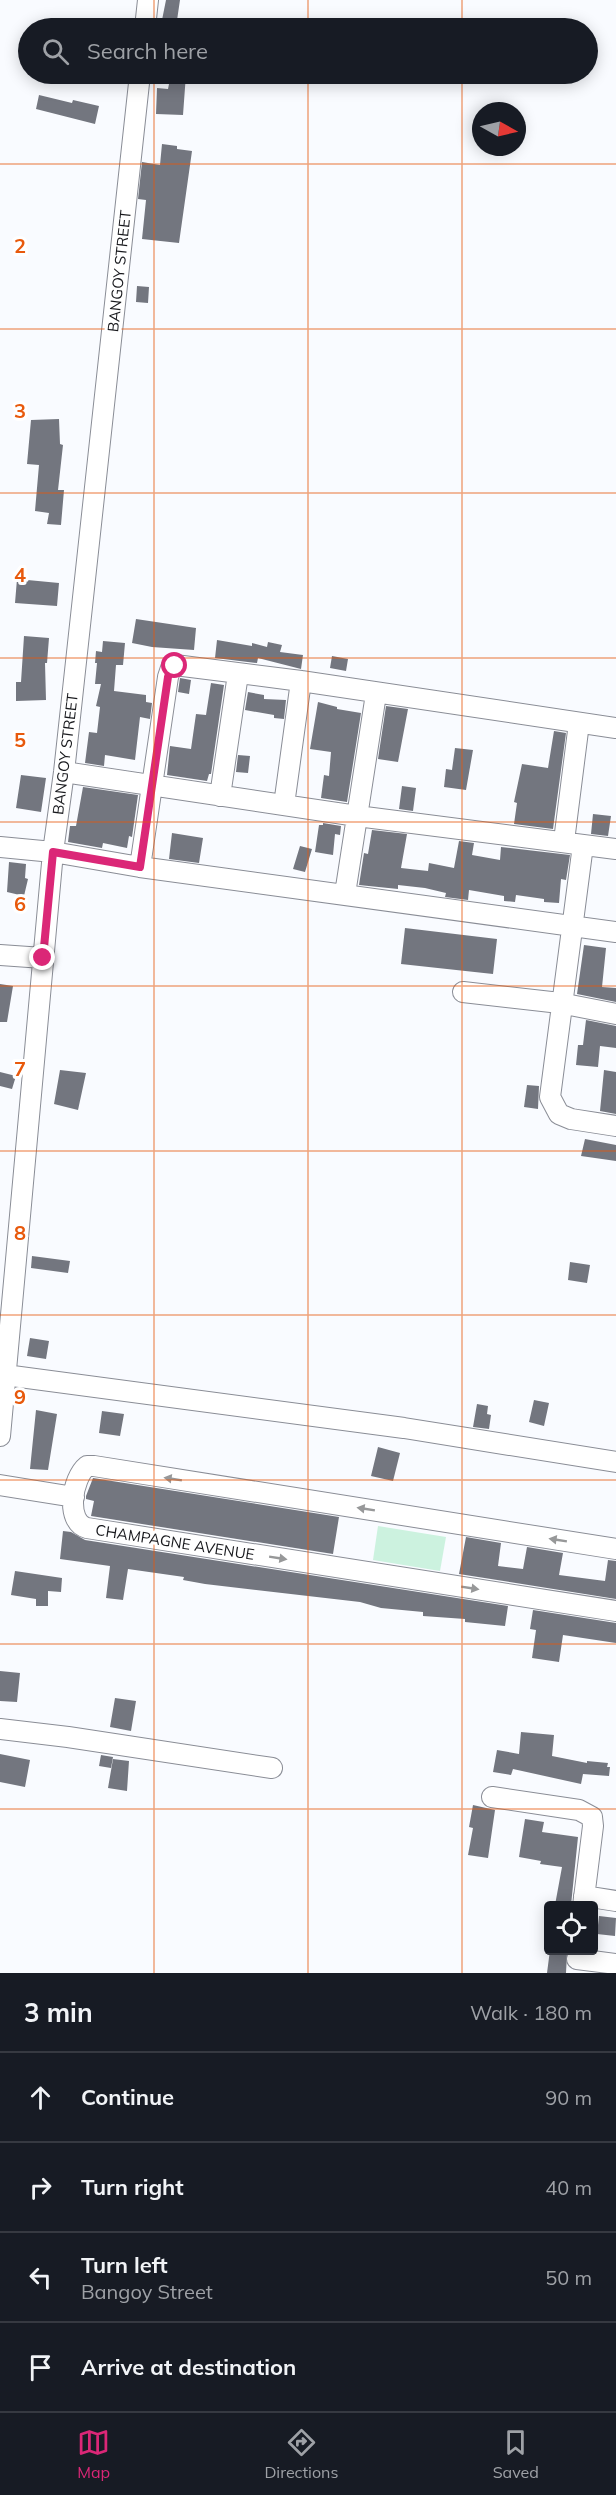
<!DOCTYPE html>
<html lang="en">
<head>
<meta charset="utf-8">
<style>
  :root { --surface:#171b24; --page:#20242c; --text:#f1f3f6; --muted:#9ea1a6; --line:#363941; --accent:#db2777 }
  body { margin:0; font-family:Mulish,sans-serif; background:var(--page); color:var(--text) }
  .controls { position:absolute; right:18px; bottom:18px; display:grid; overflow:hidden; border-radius:6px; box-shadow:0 3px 15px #0003 }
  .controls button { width:54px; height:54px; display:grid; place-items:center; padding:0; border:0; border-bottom:2px solid var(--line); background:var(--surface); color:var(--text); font:30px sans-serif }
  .compass { position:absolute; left:472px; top:102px; width:54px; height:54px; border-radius:50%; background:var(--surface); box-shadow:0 3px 15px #0003; rotate:98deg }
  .stop { position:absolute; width:18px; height:18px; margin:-14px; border:4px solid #db2777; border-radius:50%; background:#fff }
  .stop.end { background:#db2777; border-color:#fff; box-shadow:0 2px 6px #0008 }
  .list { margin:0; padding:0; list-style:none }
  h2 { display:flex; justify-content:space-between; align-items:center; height:78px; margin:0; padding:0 24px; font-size:26px }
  h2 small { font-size:20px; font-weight:400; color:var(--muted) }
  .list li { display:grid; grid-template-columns:39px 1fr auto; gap:18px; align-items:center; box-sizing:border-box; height:90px; padding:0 24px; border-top:2px solid var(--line) }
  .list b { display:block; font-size:22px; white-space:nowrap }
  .list p { margin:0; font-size:20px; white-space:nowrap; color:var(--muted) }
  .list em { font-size:20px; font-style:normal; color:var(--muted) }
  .icon { flex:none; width:33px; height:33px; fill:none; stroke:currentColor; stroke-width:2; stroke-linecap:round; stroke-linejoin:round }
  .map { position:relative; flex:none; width:616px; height:1973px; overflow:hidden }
  .search { position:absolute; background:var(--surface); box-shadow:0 3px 15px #0003; left:18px; right:18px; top:18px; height:66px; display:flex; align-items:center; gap:15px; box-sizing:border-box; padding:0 21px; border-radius:33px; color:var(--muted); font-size:22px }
  .sheet { height:438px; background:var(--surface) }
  nav { display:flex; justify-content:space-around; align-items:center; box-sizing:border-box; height:84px; border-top:2px solid var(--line); background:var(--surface); font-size:16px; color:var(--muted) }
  nav a { display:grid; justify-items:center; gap:3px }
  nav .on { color:var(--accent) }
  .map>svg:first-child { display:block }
  .pitch { fill:#ccf2df }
  .building { fill:#73767f }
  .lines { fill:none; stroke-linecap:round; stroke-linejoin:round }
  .minor-casing { stroke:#8a8d96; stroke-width:22 }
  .minor { stroke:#fff; stroke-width:20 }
  .oneway { fill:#979899 }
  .route { stroke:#db2777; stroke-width:8 }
  .grid { fill:none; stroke:#e8590c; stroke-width:1.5; stroke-opacity:0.55 }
  .labels { text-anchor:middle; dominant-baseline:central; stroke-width:6; stroke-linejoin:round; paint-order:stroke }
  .street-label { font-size:15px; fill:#18191d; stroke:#fff }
  .grid-label { font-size:20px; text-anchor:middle; font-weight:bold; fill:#e8590c; stroke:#fff; stroke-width:6; stroke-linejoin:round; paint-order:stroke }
</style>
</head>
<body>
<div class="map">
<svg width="616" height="1973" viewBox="0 0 616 1973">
  <rect width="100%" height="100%" fill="#f9fbff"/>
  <path class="pitch" d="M378 1526 446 1537 440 1571 373 1560Z"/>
  <path class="building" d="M166 0H180L176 27 161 25Z
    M171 74H186L183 115 156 114 157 88 168 89Z
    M39 95 72 103 73 100 99 106 95 124 36 109Z
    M162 144 177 146V149L192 151 179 243 142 239 146 200 138 199 142 162 160 165Z
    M137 286 149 287 148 303 136 302Z
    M59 419 60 444 63 445 58 490H64L61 525 47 524 49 513 35 511 39 465 27 464 31 420Z
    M17 579 59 583 57 606 15 603Z
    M136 619 196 628 194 650 152 647 132 643Z
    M24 636 49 638 47 663H45L46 700 16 701V682H21Z
    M217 640 252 646V643L267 647 268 642 282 645 280 652 303 655 301 669 258 658 257 663 215 658Z
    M103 641 125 643 123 665H116L114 691 146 695V702L152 703 150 719 140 717 135 760 105 755 104 766 85 763 89 732 97 733 100 707 96 706 101 684H95L97 663H95L96 651 102 652Z
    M332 656 348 659 346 671 330 668Z
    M180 678 191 680 189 694 178 692Z
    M211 683 224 685 211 774H209L207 781 167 775 170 746 191 749 196 714 206 715Z
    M248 692 264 695V699L286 700 284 719 274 718V715L245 710Z
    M318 702 337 707V709L361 713 347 802 321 798 324 775 329 776 331 752 310 749Z
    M386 706 408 709 398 762 378 759Z
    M554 731 566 733 553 829 514 824 517 803 514 802 522 764 548 768Z
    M455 748 473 750 466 790 444 787 446 769 452 770Z
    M238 755 250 756 248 773 236 772Z
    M21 775 46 778 41 812 16 808Z
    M402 786 416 788 413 811 399 809Z
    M83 787 138 795 132 837 129 836 127 848 103 843 102 848 68 842 70 826H76Z
    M593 814 611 816 608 836 591 834Z
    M323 823 341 826 340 835 335 834 333 855 315 852 319 825H323Z
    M372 830 407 834 401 868 428 871 429 863 454 868 459 841 474 843 472 855 500 860 501 847 570 855 566 880 561 879 559 903 544 902V899L516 895 515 902 504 901V896L469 890 468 900 445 897 446 893 425 888 398 885V889L359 885 364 853 368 854Z
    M172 833 203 838 199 863 169 859Z
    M300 846 312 849 305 872 293 869Z
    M9 862 26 864 25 878 28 879 24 896 7 892Z
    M405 928 497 939 493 974 401 964Z
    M584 945 606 948 602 987 616 988V1002L577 994Z
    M0 984 13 986 7 1022H0Z
    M586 1020 616 1026V1048L600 1046 598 1067 576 1065 578 1045H583Z
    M60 1070 86 1073 78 1110 54 1104Z
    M604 1070 616 1072V1114L600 1111Z
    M0 1072 16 1076 12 1089 0 1086Z
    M527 1085 539 1086 538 1109 524 1107Z
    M585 1139 616 1145V1161L581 1156Z
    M32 1256 70 1261 68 1273 31 1268Z
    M570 1262 590 1265 587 1283 568 1280Z
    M30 1338 49 1341 46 1359 27 1356Z
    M534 1400 549 1403 544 1426 529 1422Z
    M477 1404 488 1406 487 1414 491 1415 489 1429 473 1427Z
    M36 1410 57 1414 48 1470 30 1469Z
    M102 1411 124 1414 120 1436 99 1433Z
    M378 1447 400 1453 393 1481 371 1476Z
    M93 1478 339 1517 333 1554 91 1516 94 1501 86 1499V1496Z
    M63 1531 71 1532 85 1540 508 1606 505 1626 465 1622V1619L423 1616V1612L381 1608 360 1602 205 1584 183 1580 184 1577 128 1569 123 1600 106 1598 110 1566 60 1559Z
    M466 1537 501 1543 498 1566 523 1569 527 1547 563 1553 559 1575 605 1581 608 1560 616 1561V1599L459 1574Z
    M15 1571 62 1578 61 1592 48 1591V1606H36V1599L11 1595Z
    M533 1610 616 1623V1643L563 1635 559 1662 532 1658 536 1630 530 1629Z
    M0 1671 20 1673 17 1702 0 1701Z
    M115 1698 136 1701 131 1731 110 1727Z
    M521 1732 554 1735 552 1756 587 1763V1761L608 1763 607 1767H610L609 1776 583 1774 581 1784 513 1769 511 1775 493 1772 497 1750 519 1754Z
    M0 1754 30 1760 25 1787 0 1782Z
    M101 1755 113 1757 111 1768 99 1766Z
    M113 1759 129 1761 127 1791 108 1788Z
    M473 1805 495 1810 488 1858 468 1855 473 1828 469 1827Z
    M525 1819 544 1822 542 1832 578 1837 571 1905H555L562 1867 540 1864 541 1861 519 1857Z
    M599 1916 616 1918 615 1936 597 1934Z
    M550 1950 567 1953 566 1973H547Z"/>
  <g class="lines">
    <defs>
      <path id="minor" d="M145 28 148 0
        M64 772 357 816 616 849
        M220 796 238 674
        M284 805 301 681
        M564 841 579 723
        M583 845 550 1097 559 1114 571 1119 616 1126
        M0 847 53 852 140 867 616 932
        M140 867 168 677 171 668 175 665 301 681 616 728
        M345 894 376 694
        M0 955 43 958
        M463 992 560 1003 616 1014
        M5 1375 404 1428 616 1462
        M0 1436 53 852 64 772 140 74
        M0 1485 74 1497
        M616 1549 94 1466H87C72 1478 65 1522 87 1528L616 1611
        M0 1729 68 1737 272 1768
        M492 1797 579 1810 592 1817 593 1826 583 1906
        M584 1896 616 1901
        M577 1959 616 1964"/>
    </defs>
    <use href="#minor" class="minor-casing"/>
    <use href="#minor" class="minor"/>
  </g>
  <defs><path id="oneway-solid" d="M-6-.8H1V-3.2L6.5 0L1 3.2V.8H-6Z" transform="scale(1.5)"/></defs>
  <g class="oneway">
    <use href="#oneway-solid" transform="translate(173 1479) rotate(-171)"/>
    <use href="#oneway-solid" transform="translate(366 1509) rotate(-171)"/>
    <use href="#oneway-solid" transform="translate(558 1540) rotate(-171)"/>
    <use href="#oneway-solid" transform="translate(278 1558) rotate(9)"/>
    <use href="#oneway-solid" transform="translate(470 1588) rotate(9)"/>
  </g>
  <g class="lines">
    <path class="route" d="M43 958 53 852 140 867 168 677 171 668 175 666"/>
  </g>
  <path class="grid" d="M154 0V28M308 0V28M462 0V28M154 74V1973M308 74V1973M462 74V1973M0 164H616M0 329H616M0 493H616M0 658H616M0 822H616M0 986H616M0 1151H616M0 1315H616M0 1480H616M0 1644H616M0 1809H616"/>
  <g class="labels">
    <g class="street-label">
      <text transform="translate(119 271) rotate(-84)">BANGOY STREET</text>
      <text transform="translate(65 754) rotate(-83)">BANGOY STREET</text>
      <text transform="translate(175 1542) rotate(9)">CHAMPAGNE AVENUE</text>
    </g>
  </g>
  <g class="grid-label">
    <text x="20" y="253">2</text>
    <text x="20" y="418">3</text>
    <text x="20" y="582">4</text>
    <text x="20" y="747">5</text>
    <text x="20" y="911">6</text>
    <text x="20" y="1076">7</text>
    <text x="20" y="1240">8</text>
    <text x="20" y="1404">9</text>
  </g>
</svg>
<div class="controls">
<button><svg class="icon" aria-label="locate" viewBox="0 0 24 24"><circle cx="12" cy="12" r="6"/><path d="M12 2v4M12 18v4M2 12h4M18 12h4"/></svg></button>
</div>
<svg class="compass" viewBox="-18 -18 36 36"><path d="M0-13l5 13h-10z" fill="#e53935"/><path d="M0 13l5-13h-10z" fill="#9ea1a6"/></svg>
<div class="stop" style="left:175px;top:666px"></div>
<div class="stop end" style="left:43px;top:958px"></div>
<div class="search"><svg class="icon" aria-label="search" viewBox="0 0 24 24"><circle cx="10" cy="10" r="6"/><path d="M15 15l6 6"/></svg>Search here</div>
</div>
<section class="sheet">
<h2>3 min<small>Walk · 180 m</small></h2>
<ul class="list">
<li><svg class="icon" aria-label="ahead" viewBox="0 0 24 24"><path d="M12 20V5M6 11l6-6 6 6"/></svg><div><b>Continue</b></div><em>90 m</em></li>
<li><svg class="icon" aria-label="right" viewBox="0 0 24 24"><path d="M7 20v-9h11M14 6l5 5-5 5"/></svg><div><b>Turn right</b></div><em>40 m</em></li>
<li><svg class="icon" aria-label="left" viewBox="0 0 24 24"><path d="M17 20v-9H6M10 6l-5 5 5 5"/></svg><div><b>Turn left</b><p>Bangoy Street</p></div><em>50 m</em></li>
<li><svg class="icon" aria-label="arrive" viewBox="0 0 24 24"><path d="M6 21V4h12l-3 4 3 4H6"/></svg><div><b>Arrive at destination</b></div></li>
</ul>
</section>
<nav>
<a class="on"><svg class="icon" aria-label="map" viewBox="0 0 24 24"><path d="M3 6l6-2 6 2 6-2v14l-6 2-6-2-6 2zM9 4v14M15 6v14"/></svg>Map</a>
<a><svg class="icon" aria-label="directions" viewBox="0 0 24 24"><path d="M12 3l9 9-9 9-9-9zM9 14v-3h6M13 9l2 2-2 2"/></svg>Directions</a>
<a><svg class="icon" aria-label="saved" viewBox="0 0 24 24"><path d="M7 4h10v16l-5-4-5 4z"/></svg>Saved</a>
</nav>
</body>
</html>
